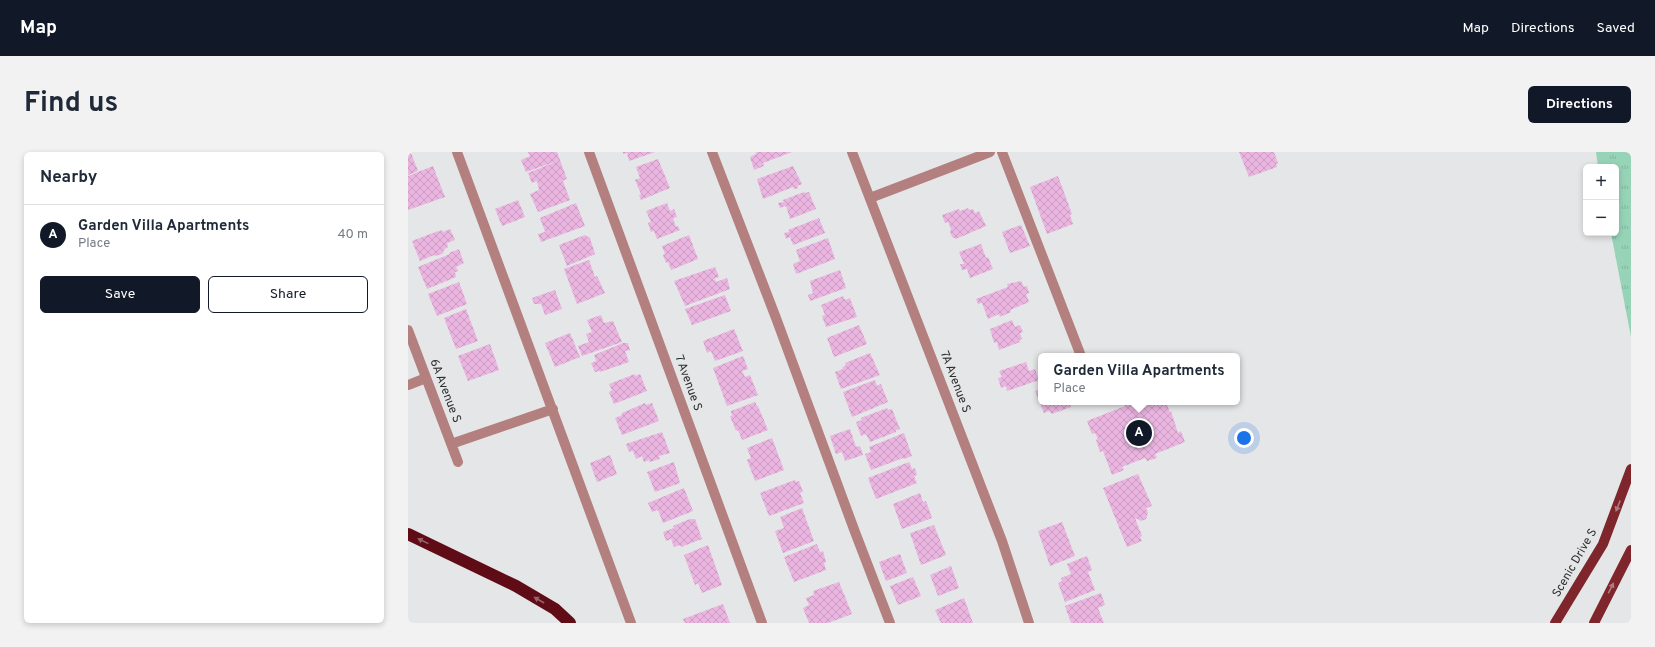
<!DOCTYPE html>
<html lang="en">
<head>
<meta charset="utf-8">
<style>
  :root { --surface:#fff; --page:#f2f2f3; --text:#1f2937; --muted:#747a83; --line:#e0e1e3; --accent:#111827 }
  body { margin:0; font-family:Overpass,sans-serif; background:var(--page); color:var(--text) }
  .controls { position:absolute; right:12px; top:12px; display:grid; overflow:hidden; border-radius:6px; box-shadow:0 2px 6px #0003 }
  .controls button { width:36px; height:36px; display:grid; place-items:center; padding:0; border:0; border-bottom:1px solid var(--line); background:var(--surface); color:var(--text); font:20px sans-serif }
  .you { position:absolute; left:836px; top:286px; width:14px; height:14px; margin:-10px; border:3px solid #fff; border-radius:50%; background:#1a73e8; box-shadow:0 0 0 6px #1a73e833 }
  .badge { display:grid; place-items:center; width:26px; height:26px; border-radius:50%; background:var(--accent); color:#fff; font-size:13px; font-weight:700 }
  .pin { position:absolute; translate:-50% -50%; border:2px solid #fff; box-shadow:0 1px 4px #0006 }
  .popup { position:absolute; left:630px; top:201px; width:202px; height:52px; box-sizing:border-box; display:grid; place-content:center; border-radius:6px; background:var(--surface); filter:drop-shadow(0 1px 3px #0005); font-size:13px; white-space:nowrap; color:var(--muted) }
  .popup b { font-size:15px; color:var(--text) }
  .popup::after { content:''; position:absolute; left:50%; top:100%; margin-left:-8px; border:8px solid transparent; border-top-color:var(--surface) }
  .list { margin:0; padding:0; list-style:none }
  h2 { display:flex; justify-content:space-between; align-items:center; height:52px; margin:0; padding:0 16px; font-size:17px }
  h2 small { font-size:13px; font-weight:400; color:var(--muted) }
  .list li { display:grid; grid-template-columns:26px 1fr auto; gap:12px; align-items:center; box-sizing:border-box; height:60px; padding:0 16px; border-top:1px solid var(--line) }
  .list b { display:block; font-size:15px; white-space:nowrap }
  .list p { margin:0; font-size:13px; white-space:nowrap; color:var(--muted) }
  .list em { font-size:13px; font-style:normal; color:var(--muted) }
  .actions { display:flex; gap:8px; padding:12px 16px }
  .actions a { flex:1; padding:9px 0; border:1px solid var(--accent); border-radius:6px; text-align:center; font-size:14px; color:var(--accent) }
  .actions .main { background:var(--accent); color:#fff }
  .map { position:relative; flex:none; width:1223px; height:471px; overflow:hidden; border-radius:6px }
  header { display:flex; align-items:center; gap:24px; box-sizing:border-box; height:56px; padding:0 20px; background:var(--accent); color:#fff }
  header strong { font-size:19px }
  nav { display:flex; gap:22px; margin-inline-start:auto; font-size:14px }
  .intro { display:flex; align-items:center; justify-content:space-between; box-sizing:border-box; height:96px; padding:0 24px }
  h1 { margin:0; font-size:28px }
  .button { padding:10px 18px; border-radius:6px; background:var(--accent); color:#fff; font-size:14px; font-weight:700 }
  main { display:flex; gap:24px; padding:0 24px }
  aside { flex:1; background:var(--surface); border-radius:6px; box-shadow:0 2px 6px #0003 }
  .map>svg:first-child { display:block }
  .park { fill:url(#park-tufts) }
  .building { fill:url(#building-cross-hatch) }
  .lines { fill:none; stroke-linecap:round; stroke-linejoin:round }
  .minor { stroke:#b3807f; stroke-width:10 }
  .major { stroke:#7e262c; stroke-width:10 }
  .highway { stroke:#5f0c17; stroke-width:12 }
  .oneway { fill:#ac7c80 }
  .oneway2 { fill:#95636a }
  .labels { text-anchor:middle; dominant-baseline:central; stroke-width:3; stroke-linejoin:round; paint-order:stroke }
  .street-label { font-size:12px; fill:#2d2e2e; stroke:#e5e6e7 }
</style>
</head>
<body>
<header>
<strong>Map</strong>
<nav><a>Map</a><a>Directions</a><a>Saved</a></nav>
</header>
<div class="intro"><h1>Find us</h1><a class="button">Directions</a></div>
<main>
<aside>
<h2>Nearby<small></small></h2>
<ul class="list">
<li><span class="badge">A</span><div><b>Garden Villa Apartments</b><p>Place</p></div><em>40 m</em></li>
</ul>
<div class="actions"><a class="main">Save</a><a>Share</a></div>
</aside>
<div class="map">
<svg width="1223" height="471" viewBox="0 0 1223 471">
  <defs>
    <pattern id="park-tufts" width="24" height="20" patternUnits="userSpaceOnUse"><rect width="24" height="20" fill="#97d4b7"/><path d="M3 7l-1-3M5 7V3M7 7l1-3M15 17l-1-3M17 17v-4M19 17l1-3" fill="none" stroke="#82b69e"/></pattern>
    <pattern id="building-cross-hatch" width="8" height="8" patternUnits="userSpaceOnUse"><rect width="8" height="8" fill="#eab5e0"/><path d="M0 0l8 8M0 8l8-8" fill="none" stroke="#c99cc0"/></pattern>
  </defs>
  <rect width="100%" height="100%" fill="#e5e6e7"/>
  <path class="park" d="M1188 0H1223V185L1203 81H1208V15H1190Z"/>
  <path class="building" d="M120 0H149L152 8 118 20 113 8 122 4Z
    M215 0H247L221 9 219 1 215 2Z
    M348 0H384L355 11 356 14 346 18 342 5 348 2Z
    M831 0H866L870 11 868 12 869 15 841 25Z
    M3 1 10 19 0 23V3Z
    M250 7 262 36 233 48 231 43 233 42 227 28 232 26 228 15Z
    M152 8 159 27 149 31 155 29 162 48 130 60 122 42 131 38 129 29 124 31 120 21Z
    M25 14 37 45 0 58V24Z
    M385 14 394 32 389 34 390 36 386 37 385 35 355 47 349 27Z
    M650 24 664 62 662 63 665 72 639 82 622 35Z
    M396 40 397 41 401 40 408 57 382 67 378 54 372 56 370 51 376 50 375 48Z
    M110 48 117 65 94 74 87 57Z
    M168 51 177 74 133 90 130 82 137 80 132 66Z
    M259 51 262 59 266 57 269 65 265 66 268 75 270 74 272 78 249 87 246 79 243 80 240 71 243 70 238 59Z
    M560 56 561 58 565 57 567 61 571 59 578 74 548 87 544 85 542 80 543 77 540 70 537 71 534 63 551 57 552 59Z
    M411 66 417 81 385 93 382 85 378 87 376 81 381 80 380 78Z
    M613 73 622 94 602 101 594 80Z
    M42 77 47 88 39 91 40 95 37 97 34 102 28 104 26 103 12 109 4 89 30 79V80L34 78 35 80Z
    M177 83 182 86 187 102 159 114 151 93Z
    M281 83 290 107 263 118 260 110 258 111 255 103 257 102 254 94Z
    M420 86 427 107 388 122 385 112 392 109 388 98Z
    M573 92 578 106 580 105 585 117 562 126 559 117 554 118 552 112H556L551 100Z
    M51 97 56 111 48 115 50 119 47 120 48 125 19 137 10 115 42 102 41 101Z
    M181 108 187 125 189 124 197 141 169 152 156 117Z
    M307 115 311 125 305 127V128L307 127 308 130 319 126 322 137 277 154 266 129Z
    M432 118 438 136 402 149 400 143 405 141 402 129Z
    M613 129 616 135 619 134 621 141 618 142 621 150 602 158 603 160 592 165 591 162 580 167 574 151 570 152 568 147 600 135 599 132Z
    M51 130 59 152 29 164 20 142Z
    M147 138 154 157 137 163 133 152H126L124 146Z
    M317 143 323 159 284 173 277 157Z
    M435 144 437 148 442 146 449 165 418 175 414 164 417 163 413 153Z
    M58 157 70 189 48 197 36 166Z
    M193 163 196 171 205 169 214 190 174 204 170 194 181 190 178 182 184 180 179 168Z
    M604 168 607 175 612 173 615 180 612 181 614 187 611 188 612 190 591 198 589 190 586 191 582 177Z
    M451 173 459 192 426 205 419 186Z
    M326 177 335 199 307 209 303 199 299 201 295 189Z
    M162 181 172 205 147 215 137 191Z
    M215 191H220L222 198 217 199 221 210 192 220V219L187 220 183 211 188 209 186 203Z
    M82 192 91 218 60 229 50 204Z
    M462 201 472 223 433 237 427 220 435 217 434 216 438 213 437 211Z
    M335 204 340 217 334 219 337 225 342 223 350 243 319 254 305 216Z
    M618 210 621 219 627 217 631 228 599 239 598 234 593 236 590 226 594 225 591 219Z
    M227 222V224L232 222 239 239 206 252 201 240 204 238 201 232Z
    M467 228 469 234 473 232 480 250 444 265 435 240Z
    M633 237V250H661L663 255 644 262 641 259 636 261 627 239Z
    M347 250 349 254H350L360 278 334 288 330 278 328 279 322 264H324L323 259Z
    M718 250H761L758 251 762 260 763 259 770 281 773 279 777 290 747 302 749 306 739 309 737 306 714 315 716 318 704 323 695 299 692 300 688 288 690 287 687 281 684 282 679 269 717 254 716 251Z
    M237 251 238 253 244 251 251 269 214 283 207 266 214 263V261Z
    M479 256 480 258 484 257 492 277 488 278V280L462 290 458 282 453 284 448 270 454 268 453 266Z
    M442 277 448 295 452 294 455 303 437 309 434 300 428 302 422 284Z
    M254 280 262 301 251 304 252 307 241 310V308L236 310 234 304 228 307 225 299 221 300 218 292Z
    M496 281 504 304 496 307 495 306 463 318 457 302 463 300 461 295Z
    M364 286 376 318 347 329 339 308 343 306 339 296Z
    M202 303 209 322 189 330 182 311Z
    M266 310 272 331 247 340 239 320Z
    M501 310 504 317 507 316 509 323 506 324 509 331 468 347 460 326Z
    M730 322 744 354 738 356 740 361 738 367 733 369 727 366 734 384 732 385 734 389 719 395 695 336Z
    M387 328 388 330 391 329 395 340 392 341 396 351 361 364 352 341Z
    M276 336 285 359 255 371 250 358 244 360 240 351Z
    M512 341 515 350 518 349 524 366 494 377 485 352Z
    M394 356 406 389 375 401 367 379 376 376 372 365Z
    M282 367H287L294 387 273 395 272 393 266 395 263 387 258 389 255 380 266 376 265 374Z
    M654 370 667 404 642 414 630 379Z
    M526 373 538 403 513 413 502 381Z
    M409 392 412 400 415 399 418 410 416 411 418 418 386 430 376 405Z
    M300 393 314 433 294 441 290 431 287 433 276 403Z
    M492 402 499 421 478 429 471 410Z
    M679 404 684 418 680 420 687 438 657 450 650 431 654 429 653 426 663 422 659 412Z
    M543 414 551 436 530 444 522 423Z
    M505 425 513 444 490 453 482 434Z
    M431 430 444 462 420 471H401L395 456 401 453 398 446 406 443 405 439Z
    M693 441 697 453 690 456 696 471H663L657 454Z
    M556 446 565 471H533L527 458Z
    M315 452 322 471H277L275 467Z"/>
  <g class="lines">
    <path class="minor" d="M49 0 223 471
      M181 0 354 471
      M304 0 368 166 447 380 482 471
      M444 0 594 389 621 471
      M594 0 673 204
      M462 46 582 0
      M0 178 50 310
      M0 233 18 226
      M43 292 145 257"/>
    <path class="major" d="M1147 471 1195 392 1223 317
      M1186 471 1223 398"/>
    <path class="highway" d="M0 382 108 434 147 457 162 471"/>
  </g>
  <defs><path id="oneway-solid" d="M-6-.8H1V-3.2L6.5 0L1 3.2V.8H-6Z"/></defs>
  <g class="oneway">
    <use href="#oneway-solid" transform="translate(1210 354) rotate(112)"/>
    <use href="#oneway-solid" transform="translate(1203 436) rotate(-63)"/>
  </g>
  <g class="oneway2">
    <use href="#oneway-solid" transform="translate(15 389) rotate(-154)"/>
    <use href="#oneway-solid" transform="translate(131 448) rotate(-150)"/>
  </g>
  <g class="labels">
    <g class="street-label">
      <text transform="translate(547 230) rotate(69)">7A Avenue S</text>
      <text transform="translate(280 231) rotate(70)">7 Avenue S</text>
      <text transform="translate(37 239) rotate(69)">6A Avenue S</text>
      <text transform="translate(1167 411) rotate(-60)">Scenic Drive S</text>
    </g>
  </g>
</svg>
<div class="controls">
<button>+</button>
<button>−</button>
</div>
<div class="you"></div>
<div class="pin badge" style="left:731px;top:281px">A</div>
<div class="popup"><b>Garden Villa Apartments</b>Place</div>
</div>
</main>
</body>
</html>
